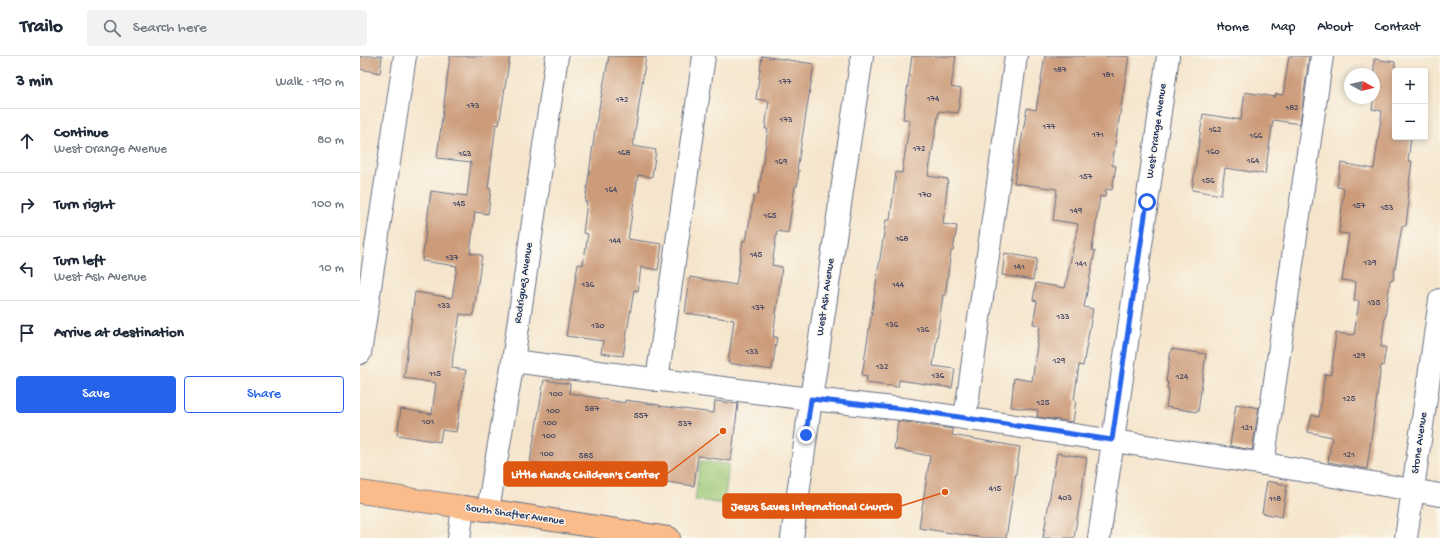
<!DOCTYPE html>
<html lang="en">
<head>
<meta charset="utf-8">
<style>
  :root { --surface:#fff; --page:#f2f2f3; --text:#1f2937; --muted:#747a83; --line:#e0e1e3; --accent:#2563eb }
  body { margin:0; font-family:"Gochi Hand",sans-serif; background:var(--page); color:var(--text) }
  .controls { position:absolute; right:12px; top:12px; display:grid; overflow:hidden; border-radius:4px; box-shadow:0 2px 6px #0003 }
  .controls button { width:36px; height:36px; display:grid; place-items:center; padding:0; border:0; border-bottom:1px solid var(--line); background:var(--surface); color:var(--text); font:20px sans-serif }
  .compass { position:absolute; left:984px; top:12px; width:36px; height:36px; border-radius:50%; background:var(--surface); box-shadow:0 2px 6px #0003; rotate:98deg }
  .stop { position:absolute; width:12px; height:12px; margin:-9px; border:3px solid #2563eb; border-radius:50%; background:#fff }
  .stop.end { background:#2563eb; border-color:#fff; box-shadow:0 1px 4px #0008 }
  .list { margin:0; padding:0; list-style:none }
  h2 { display:flex; justify-content:space-between; align-items:center; height:52px; margin:0; padding:0 16px; font-size:17px }
  h2 small { font-size:13px; font-weight:400; color:var(--muted) }
  .list li { display:grid; grid-template-columns:26px 1fr auto; gap:12px; align-items:center; box-sizing:border-box; height:64px; padding:0 16px; border-top:1px solid var(--line) }
  .list b { display:block; font-size:15px; white-space:nowrap }
  .list p { margin:0; font-size:13px; white-space:nowrap; color:var(--muted) }
  .list em { font-size:13px; font-style:normal; color:var(--muted) }
  .actions { display:flex; gap:8px; padding:12px 16px }
  .actions a { flex:1; padding:9px 0; border:1px solid var(--accent); border-radius:4px; text-align:center; font-size:14px; color:var(--accent) }
  .actions .main { background:var(--accent); color:#fff }
  .icon { flex:none; width:22px; height:22px; fill:none; stroke:currentColor; stroke-width:2; stroke-linecap:round; stroke-linejoin:round }
  .map { position:relative; flex:none; width:1080px; height:482px; overflow:hidden }
  header { display:flex; align-items:center; gap:24px; box-sizing:border-box; height:56px; padding:0 20px; background:var(--surface); border-bottom:1px solid var(--line) }
  header strong { font-size:19px }
  nav { display:flex; gap:22px; margin-inline-start:auto; font-size:14px }
  .search { width:280px; height:36px; background:var(--page); display:flex; align-items:center; gap:10px; box-sizing:border-box; padding:0 14px; border-radius:4px; color:var(--muted); font-size:15px }
  main { display:flex }
  aside { flex:1; background:var(--surface) }
  .map>svg:first-child { display:block }
  .green { fill:#9cc876; stroke:#5c7c6a }
  .building { fill:#cc9b79 }
  .lines { fill:none; stroke-linecap:round; stroke-linejoin:round }
  .minor-casing { stroke:#676f84; stroke-width:24 }
  .major-casing { stroke:#676f84; stroke-width:24 }
  .minor { stroke:#fff; stroke-width:22 }
  .major { stroke:#f9bc8a; stroke-width:22 }
  .route { stroke:#2563eb; stroke-width:5 }
  .labels { text-anchor:middle; dominant-baseline:central; stroke-width:3; stroke-linejoin:round; paint-order:stroke }
  .number-label { font-size:9px; fill:#474a65 }
  .street-label { font-size:11px; fill:#1b2f5e; stroke:#fbf7ec }
  .leader { fill:none; stroke:#de5710; stroke-width:1.5 }
  .callout-dot { fill:#de5710; stroke:#fbf7ec; stroke-width:1.5 }
  .callout { fill:#de5710; stroke:#de5710; stroke-width:1.5 }
  .callout-label { font-size:12px; text-anchor:middle; font-weight:bold; fill:#fff }
</style>
</head>
<body>
<header>
<strong>Trailo</strong>
<div class="search"><svg class="icon" aria-label="search" viewBox="0 0 24 24"><circle cx="10" cy="10" r="6"/><path d="M15 15l6 6"/></svg>Search here</div>
<nav><a>Home</a><a>Map</a><a>About</a><a>Contact</a></nav>
</header>
<main>
<aside>
<h2>3 min<small>Walk · 190 m</small></h2>
<ul class="list">
<li><svg class="icon" aria-label="ahead" viewBox="0 0 24 24"><path d="M12 20V5M6 11l6-6 6 6"/></svg><div><b>Continue</b><p>West Orange Avenue</p></div><em>80 m</em></li>
<li><svg class="icon" aria-label="right" viewBox="0 0 24 24"><path d="M7 20v-9h11M14 6l5 5-5 5"/></svg><div><b>Turn right</b></div><em>100 m</em></li>
<li><svg class="icon" aria-label="left" viewBox="0 0 24 24"><path d="M17 20v-9H6M10 6l-5 5 5 5"/></svg><div><b>Turn left</b><p>West Ash Avenue</p></div><em>10 m</em></li>
<li><svg class="icon" aria-label="arrive" viewBox="0 0 24 24"><path d="M6 21V4h12l-3 4 3 4H6"/></svg><div><b>Arrive at destination</b></div></li>
</ul>
<div class="actions"><a class="main">Save</a><a>Share</a></div>
</aside>
<div class="map">
<svg width="1080" height="482" viewBox="0 0 1080 482">
  <rect width="100%" height="100%" fill="#fbf7ec"/>
  <filter id="ink" filterUnits="userSpaceOnUse"><feTurbulence type="fractalNoise" baseFrequency=".025" numOctaves="2"/><feDisplacementMap in="SourceGraphic" scale="8" xChannelSelector="R" yChannelSelector="G"/><feConvolveMatrix kernelMatrix="1 2 1 2 8 2 1 2 1" color-interpolation-filters="sRGB"/></filter>
  <filter id="wash" filterUnits="userSpaceOnUse"><feTurbulence type="fractalNoise" baseFrequency=".012" numOctaves="4" result="noise"/><feDisplacementMap in="SourceGraphic" scale="16" xChannelSelector="R" yChannelSelector="G"/><feGaussianBlur stdDeviation="0.9" result="paint"/><feColorMatrix in="noise" values="0 0 0 0 0 0 0 0 0 0 0 0 0 0 0 0 0 1.4 0 .05"/><feComposite in="paint" operator="in"/></filter>
  <g filter="url(#wash)">
    <rect width="100%" height="100%" fill="#f5e5cc"/>
    <path class="green" d="M340 405 369 408 364 448 335 444Z"/>
    <g id="blocks">
      <path class="building" d="M0 0H22L20 17 0 13Z
        M90 0H150L139 69 136 68 128 132 131 133 128 158 115 156 110 197 122 199 113 260 100 258 93 299 92 312 106 314 96 376 82 374 80 386 37 379 41 353 72 358 76 327 44 322 55 236 92 242 97 210 62 205 71 135 107 140 111 106 77 102Z
        M249 0H286L273 90 296 94 292 121 278 119 268 183 302 188 298 214 281 211 278 235 274 234 263 300 241 297 243 285 206 280 218 208 223 209 228 178 223 177 227 146H225L236 68Z
        M402 0 454 8 437 114H439L437 130H435L428 177 417 175 412 209 422 211 413 281H417L412 314 368 307 374 264 325 257 330 221 376 229 383 184 386 185 394 139H398L408 73H405L409 45 396 43Z
        M552 0H596L591 31 601 33 598 57 579 55 568 120 588 123 583 168 597 170 593 195H591L585 240 583 239 573 310 595 313 592 332 539 324 538 331 506 327 507 320 502 319 526 164H530L536 116 542 117 550 64 543 63Z
        M685 0H769L752 109 756 110 752 134 746 133 745 141 740 140 732 194 735 195 724 251 733 253 723 310 719 309 714 344H716L713 366 677 361 678 354 651 351 654 322 672 325 680 269 673 268 677 245 673 244 676 227 705 232 718 168 693 164 697 133 654 127 667 52 676 54Z
        M929 0H949L940 68 913 64 905 118 865 112 861 139 832 134 843 58 881 64 885 36 915 41 916 38 923 39Z
        M1014 3 1035 6V81L1051 82 1048 105H1052L1047 144H1049L1046 170H1042L1033 224H1030L1021 291H1026L1023 310H1021L1007 413 968 406 972 381 948 376 952 359 959 361 965 318 971 319 976 277 994 279 999 245H994L996 226 982 224 989 178 979 177 984 132 977 131 981 107 1014 113 1022 55 1012 53 1016 24H1014Z
        M645 197 677 203 673 224 642 219Z
        M811 293 846 298 838 356 806 351 809 333 807 332 808 326H806Z
        M184 324 210 328 209 337 265 347V344L300 349 299 350 354 357 355 345 378 348 371 405 338 400 334 430 170 406Z
        M876 348 899 352 892 394 870 390Z
        M538 365 593 373 592 379 660 391 646 482H624L559 472 570 400 534 393Z
        M697 397 727 402 714 482H683Z
        M907 425 927 429 922 461 902 457Z"/>
    </g>
  </g>
  <g filter="url(#ink)">
    <use href="#blocks" fill-opacity="0" stroke="#676f84" stroke-width="1"/>
    <g class="lines">
      <defs>
        <path id="minor" d="M0 297 45 0
          M153 305 434 341 551 354 911 409 1080 439
          M297 324 344 0
          M605 362 656 0
          M903 408 962 0
          M128 454 153 305 197 0
          M99 482 103 451
          M432 482 451 343 502 0
          M739 482 808 0
          M1046 482 1080 244"/>
        <path id="major" d="M0 436 103 451 128 454 309 482"/>
      </defs>
      <use href="#minor" class="minor-casing"/>
      <use href="#major" class="major-casing"/>
      <use href="#minor" class="minor"/>
      <use href="#major" class="major"/>
    </g>
  </g>
  <g class="lines" filter="url(#ink)">
    <path class="route" d="M446 379 451 343 552 354 752 384 787 146"/>
  </g>
  <g class="labels">
    <g class="number-label">
      <text x="700" y="14">187</text>
      <text x="748" y="19">181</text>
      <text x="425" y="26">177</text>
      <text x="573" y="43">174</text>
      <text x="262" y="44">172</text>
      <text x="113" y="50">173</text>
      <text x="932" y="52">182</text>
      <text x="426" y="64">173</text>
      <text x="689" y="71">177</text>
      <text x="855" y="74">162</text>
      <text x="738" y="79">171</text>
      <text x="896" y="80">166</text>
      <text x="559" y="93">172</text>
      <text x="853" y="96">160</text>
      <text x="264" y="97">168</text>
      <text x="105" y="98">163</text>
      <text x="893" y="105">164</text>
      <text x="421" y="106">169</text>
      <text x="726" y="121">157</text>
      <text x="848" y="125">156</text>
      <text x="251" y="134">164</text>
      <text x="565" y="139">170</text>
      <text x="99" y="148">145</text>
      <text x="999" y="150">157</text>
      <text x="1027" y="152">153</text>
      <text x="716" y="155">149</text>
      <text x="410" y="160">165</text>
      <text x="542" y="183">168</text>
      <text x="255" y="185">144</text>
      <text x="396" y="199">145</text>
      <text x="92" y="202">137</text>
      <text x="1010" y="207">139</text>
      <text x="721" y="208">141</text>
      <text x="659" y="211">141</text>
      <text x="228" y="229">136</text>
      <text x="538" y="229">144</text>
      <text x="1014" y="247">135</text>
      <text x="84" y="250">133</text>
      <text x="398" y="252">137</text>
      <text x="703" y="261">133</text>
      <text x="532" y="269">136</text>
      <text x="238" y="270">130</text>
      <text x="563" y="274">136</text>
      <text x="392" y="296">133</text>
      <text x="999" y="300">129</text>
      <text x="699" y="305">129</text>
      <text x="522" y="311">132</text>
      <text x="75" y="318">115</text>
      <text x="578" y="320">136</text>
      <text x="822" y="321">124</text>
      <text x="196" y="338">100</text>
      <text x="989" y="343">125</text>
      <text x="683" y="347">125</text>
      <text x="232" y="353">587</text>
      <text x="193" y="355">100</text>
      <text x="281" y="360">557</text>
      <text x="68" y="366">101</text>
      <text x="190" y="367">100</text>
      <text x="325" y="368">537</text>
      <text x="887" y="372">121</text>
      <text x="189" y="380">100</text>
      <text x="187" y="398">100</text>
      <text x="989" y="399">121</text>
      <text x="226" y="400">585</text>
      <text x="635" y="433">415</text>
      <text x="705" y="442">403</text>
      <text x="915" y="443">118</text>
    </g>
    <g class="street-label">
      <text transform="translate(797 75) rotate(-82)">West Orange Avenue</text>
      <text transform="translate(164 227) rotate(-82)">Rodriguez Avenue</text>
      <text transform="translate(466 241) rotate(-82)">West Ash Avenue</text>
      <text transform="translate(1060 387) rotate(-82)">Stone Avenue</text>
      <text transform="translate(155 459) rotate(8)">South Shafter Avenue</text>
    </g>
  </g>
  <path class="leader" d="M363 375L307 418M585 436L541 450"/>
  <g class="callout-dot">
    <circle cx="363" cy="375" r="4"/>
    <circle cx="585" cy="436" r="4"/>
  </g>
  <g class="callout">
    <rect x="144" y="406" width="163" height="24" rx="4"/>
    <rect x="363" y="438" width="178" height="24" rx="4"/>
  </g>
  <g class="callout-label">
    <text x="225" y="422">Little Hands Children's Center</text>
    <text x="452" y="454">Jesus Saves International Church</text>
  </g>
</svg>
<div class="controls">
<button>+</button>
<button>−</button>
</div>
<svg class="compass" viewBox="-18 -18 36 36"><path d="M0-13l5 13h-10z" fill="#e53935"/><path d="M0 13l5-13h-10z" fill="#747a83"/></svg>
<div class="stop" style="left:787px;top:146px"></div>
<div class="stop end" style="left:446px;top:379px"></div>
</div>
</main>
</body>
</html>
